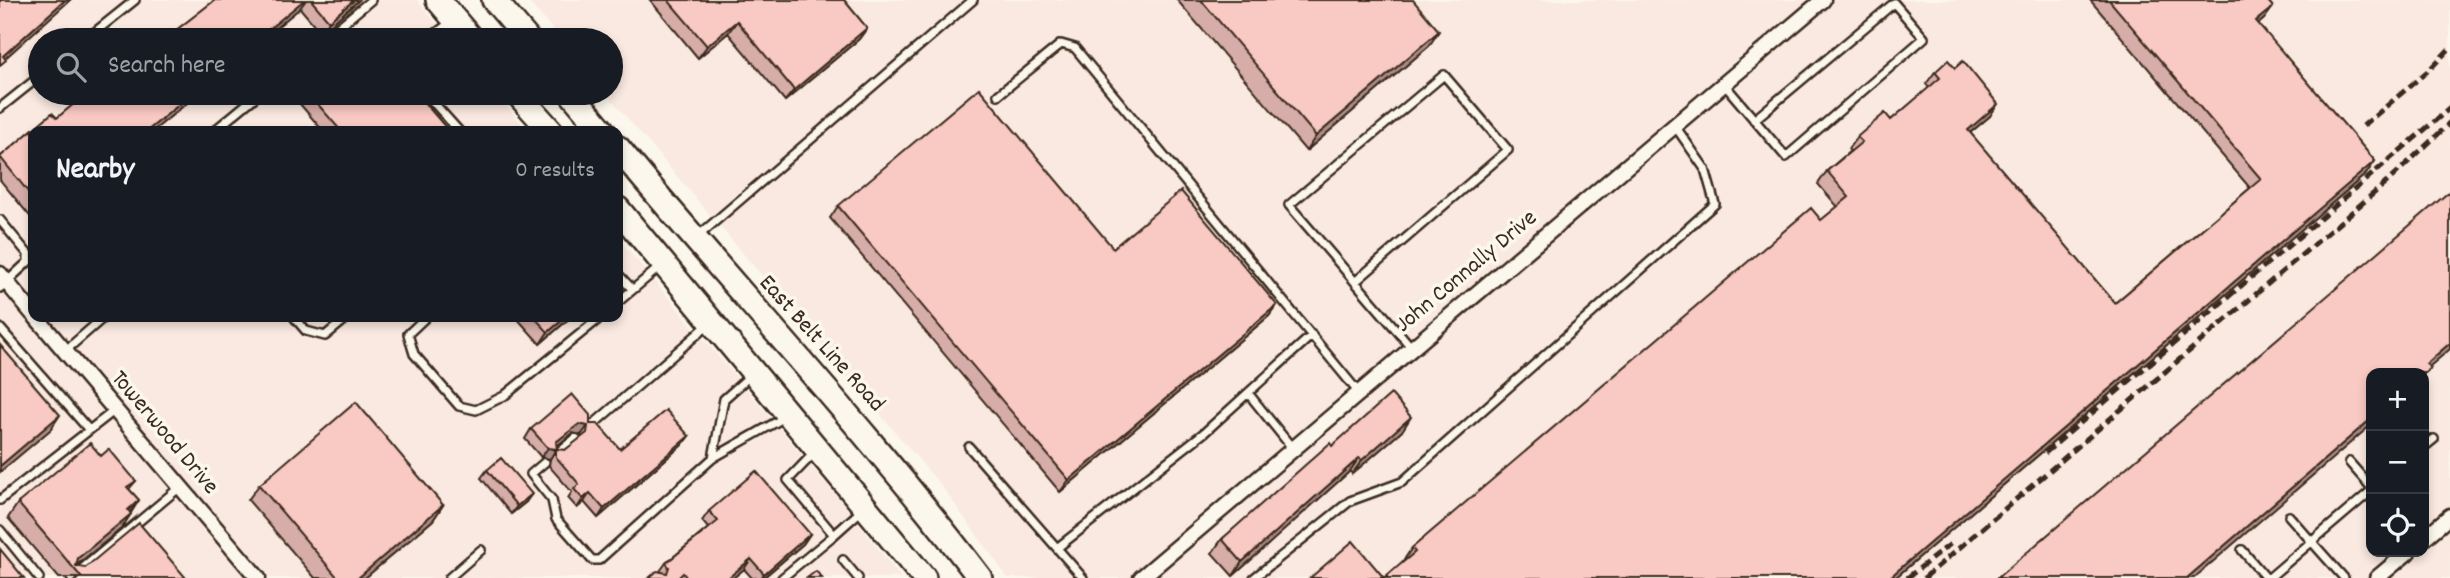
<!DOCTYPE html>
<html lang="en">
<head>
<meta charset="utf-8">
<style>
  :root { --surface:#171b24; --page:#20242c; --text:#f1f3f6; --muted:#9ea1a6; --line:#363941 }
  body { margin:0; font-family:Dekko,sans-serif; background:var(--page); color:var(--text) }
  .controls { position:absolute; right:21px; bottom:21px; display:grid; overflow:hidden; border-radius:14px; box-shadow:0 4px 10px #0003 }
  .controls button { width:63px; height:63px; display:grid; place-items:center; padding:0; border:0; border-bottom:2px solid var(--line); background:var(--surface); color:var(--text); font:35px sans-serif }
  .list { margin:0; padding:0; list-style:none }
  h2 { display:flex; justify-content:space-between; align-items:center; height:91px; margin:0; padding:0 28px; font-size:30px }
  h2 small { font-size:23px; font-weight:400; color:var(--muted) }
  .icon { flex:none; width:38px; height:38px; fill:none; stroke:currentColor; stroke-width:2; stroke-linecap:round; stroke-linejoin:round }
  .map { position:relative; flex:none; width:2450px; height:578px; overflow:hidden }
  .search { position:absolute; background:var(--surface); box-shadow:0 4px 10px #0003; left:28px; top:28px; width:595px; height:77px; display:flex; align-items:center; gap:18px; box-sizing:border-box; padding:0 24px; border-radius:38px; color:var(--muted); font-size:26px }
  .panel { position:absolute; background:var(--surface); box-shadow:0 4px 10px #0003; left:28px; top:126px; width:595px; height:196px; border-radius:14px }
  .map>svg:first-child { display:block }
  .built { fill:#fae9e0; fill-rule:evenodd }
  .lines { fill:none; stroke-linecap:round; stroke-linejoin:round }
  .service-casing { stroke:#3b2a1e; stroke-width:12 }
  .minor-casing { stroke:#3b2a1e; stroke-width:19 }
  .primary-casing { stroke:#3b2a1e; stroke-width:28 }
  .service { stroke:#fbf7ec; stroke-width:7 }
  .minor { stroke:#fbf7ec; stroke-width:14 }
  .primary { stroke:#fbf7ec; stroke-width:23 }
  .rail { stroke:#3b2a1e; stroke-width:5; stroke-dasharray:10 5; stroke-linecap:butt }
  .wall { fill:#d6ada8; stroke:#3b2a1e; stroke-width:2; fill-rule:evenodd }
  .shaded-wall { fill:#ae8d88; stroke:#3b2a1e; stroke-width:2 }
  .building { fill:#f9c9c3; stroke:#3b2a1e; stroke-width:2; fill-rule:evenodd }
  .labels { text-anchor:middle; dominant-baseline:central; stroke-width:7; stroke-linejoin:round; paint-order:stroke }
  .street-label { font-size:24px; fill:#3b2a1e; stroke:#fbf7ec }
</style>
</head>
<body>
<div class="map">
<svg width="2450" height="578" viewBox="0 0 2450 578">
  <rect width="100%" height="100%" fill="#fbf7ec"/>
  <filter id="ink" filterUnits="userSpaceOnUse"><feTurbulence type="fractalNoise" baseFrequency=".0143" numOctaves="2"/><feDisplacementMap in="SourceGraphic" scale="14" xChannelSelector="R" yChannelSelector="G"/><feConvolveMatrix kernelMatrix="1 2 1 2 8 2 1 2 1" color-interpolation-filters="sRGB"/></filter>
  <g filter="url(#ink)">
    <path class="built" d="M0 0H417L451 40H40V93H495L528 131H33V317H618V238L843 503 901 578H0Z
      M527 0H2450V578H1008L943 488 606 93H611V40H562ZM2371 373H2424V552H2371Z"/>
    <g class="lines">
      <defs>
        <path id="service" d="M85 40 135 0
          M323 40 371 0
          M427 40 451 22
          M1724 84 1786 157 1924 38 1894 3 1754 120
          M425 93 459 131
          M998 95 1061 44 1075 48 1359 393
          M0 108 40 76
          M214 131 260 93
          M0 220 28 254V262L0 288
          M697 237 973 0
          M618 274 632 289
          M1355 282 1508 150 1444 75 1289 205 1412 348
          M618 302 661 266
          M294 317 306 331 325 336 348 317
          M426 317 408 334 414 354 459 406 476 410 504 396 601 317
          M0 328 89 430
          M65 351 104 317
          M1248 393 1293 449
          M588 429 709 324
          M969 447 1083 578
          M2424 447 2434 439
          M556 454 576 438
          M713 458 724 399 752 374
          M545 462 531 474 552 500 556 519 592 560H599L713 458 785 417
          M2349 462 2371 487
          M0 500 115 410
          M2289 516 2344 578
          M0 530 39 578
          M834 535 862 510
          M1057 548 1205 432 1312 335
          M2242 550 2266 578
          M843 560 858 578
          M71 578 180 487
          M449 578 481 550
          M782 578 834 535 788 480 815 452
          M1254 578 1350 501 1402 482 1715 204 1705 169 1675 126
          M2269 578 2371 491"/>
        <path id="minor" d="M0 274 33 314
          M36 317 258 578
          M2424 538 2450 516
          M1141 578 1823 0
          M2377 578 2408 552"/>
        <path id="primary" d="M438 0 472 40
          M494 0 528 40
          M517 93 551 131
          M571 93 603 131
          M618 148C738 293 867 429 980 578
          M618 209 924 578"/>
      </defs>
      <use href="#service" class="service-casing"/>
      <use href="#minor" class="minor-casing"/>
      <use href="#primary" class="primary-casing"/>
      <use href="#service" class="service"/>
      <use href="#minor" class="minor"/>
      <use href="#primary" class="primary"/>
      <path class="rail" d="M2363 126 2430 69 2450 48
        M2045 453 2450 108
        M1907 578 1953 542
        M1924 578 2387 182 2450 123"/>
    </g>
    <path class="wall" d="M215 0H359L321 33 300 8 261 40H157L166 38Z
      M650 0H844L867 28 859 39 785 101 728 33 698 58Z
      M1177 0H1413L1429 46 1306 151Z
      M2090 0H2267L2273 7 2264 19 2258 24 2375 161 2366 174 1895 578H1310H1384L1403 561 1412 548 1838 207 1818 184 1827 171 1850 151 1848 149 1857 137 1891 120 1929 88 1926 84 1935 72 1990 116 1970 133 2115 303 2250 188Z
      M87 93H199L153 131H33V220L0 180V157L52 113 57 118Z
      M296 93H416L449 131H323L294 97Z
      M838 206 1113 248 1277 305 1269 316 1060 492 830 218Z
      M516 317H571L540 344Z
      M590 424 620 449 689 436 682 445 598 518 584 502 577 508 568 498 572 492 549 466 550 459 541 457 525 439 531 429ZM573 433 581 435V438L565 450 557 449V446Z
      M1402 431 1352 474 1350 471 1233 576 1212 553 1222 539 1332 446Z
      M101 456 136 481 129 489 139 500 121 529 76 566 186 578H59L8 518 18 503Z
      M487 470 526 502 511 514 481 478Z
      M259 485 443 505 433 520 365 578H315L248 500Z
      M709 511 810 534 803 544 763 578H752L744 569 733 578H649L660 571 666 563 708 528 702 521Z"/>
    <path class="shaded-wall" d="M65 0H70L0 63 3 56Z
      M304 0H306L300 8 261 40H256Z
      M354 0H359L321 33 329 21Z
      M2273 7 2264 19 2247 34 2256 21Z
      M737 21 728 33 698 58 707 46Z
      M867 28 859 39 785 101 794 90Z
      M1439 31 1429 46 1306 151 1316 136Z
      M193 93H199L153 131H147Z
      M1998 104 1990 116 1959 142 1968 130Z
      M2375 161 2366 174 1895 578H1889Z
      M1277 305 1269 316 1060 492 1069 480Z
      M566 317H571L540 344 548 332Z
      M2450 343V349L2422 373 2426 364Z
      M60 415 50 430 0 472V466Z
      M1411 417 1402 431 1352 474 1362 460Z
      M2371 419V425L2194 578H2187Z
      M579 424 588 426 581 435 573 433 553 449H556L550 459 541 457 548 448Z
      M689 436 682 445 598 518 604 509Z
      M1359 458 1350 471 1233 576 1242 562Z
      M590 493 584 502 577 508 583 499Z
      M532 494 526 502 511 514 517 506Z
      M139 500 128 515V510Z
      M443 505 433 520 365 578H358Z
      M131 514 121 529 73 568 78 558Z
      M810 534 803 544 763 578H761L764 574Z
      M751 559 744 569 733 578H728Z"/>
    <path class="building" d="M0 0H65L3 56 6 60 0 65Z
      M215 0H304L256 40H157L163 35 166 38Z
      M311 0H354L329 21Z
      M668 0H844L867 28 794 90 737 21 707 46Z
      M1201 0H1413L1439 31 1316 136Z
      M2109 0H2267L2273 7 2256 21 2375 161 1889 578H1310L1353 541 1384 578 1415 552 1412 548 1811 208 1821 220 1849 197 1827 171 1862 142 1857 137 1885 113 1891 120 1940 78 1935 72 1948 60 1955 68 1963 61 1998 104 1968 130 2115 303 2261 179Z
      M364 32 371 40H354Z
      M979 88 1113 248 1181 191 1277 305 1069 480 838 206Z
      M87 93H193L147 131H33V198L0 157 52 113 57 118Z
      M308 93H416L449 131H341Z
      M2450 191V343L2426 364 2431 368 2424 374V373H2371V419L2187 578H1997Z
      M534 317H566L548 332Z
      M0 345 60 415 0 466Z
      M572 394 590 415V424H598L620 449 666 410 689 436 604 509 590 493 583 499 574 489 579 484 556 457V449L548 448 531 429ZM579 424 588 426 587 433 565 450 557 449 556 442Z
      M1391 394 1411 417 1362 460 1359 458 1242 562 1222 539 1330 443 1332 446Z
      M356 402 443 505 358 578H338L259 485Z
      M90 443 101 456 109 449 136 481 127 487 139 500 128 510 131 514 78 558 76 566 85 568 139 523 186 578H82L18 503Z
      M501 458 532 494 517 506 487 470Z
      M756 471 810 534 764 574 751 559 728 578H687L683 573 678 578H649L657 571 667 573 669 567 666 563 718 521 709 511Z
      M0 549 24 578H0Z
      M816 571 822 578H807Z"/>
  </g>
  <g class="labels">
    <g class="street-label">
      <text transform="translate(1467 272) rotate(-40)">John Connally Drive</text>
      <text transform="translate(821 344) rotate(48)">East Belt Line Road</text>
      <text transform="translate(164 433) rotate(50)">Towerwood Drive</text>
    </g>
  </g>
</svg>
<div class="controls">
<button>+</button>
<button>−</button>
<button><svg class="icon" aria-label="locate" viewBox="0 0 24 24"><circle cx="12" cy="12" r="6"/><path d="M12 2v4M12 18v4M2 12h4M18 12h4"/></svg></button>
</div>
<div class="search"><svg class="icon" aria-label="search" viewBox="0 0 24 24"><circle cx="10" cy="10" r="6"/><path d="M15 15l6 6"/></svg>Search here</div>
<section class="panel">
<h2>Nearby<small>0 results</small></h2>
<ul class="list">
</ul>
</section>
</div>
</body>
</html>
